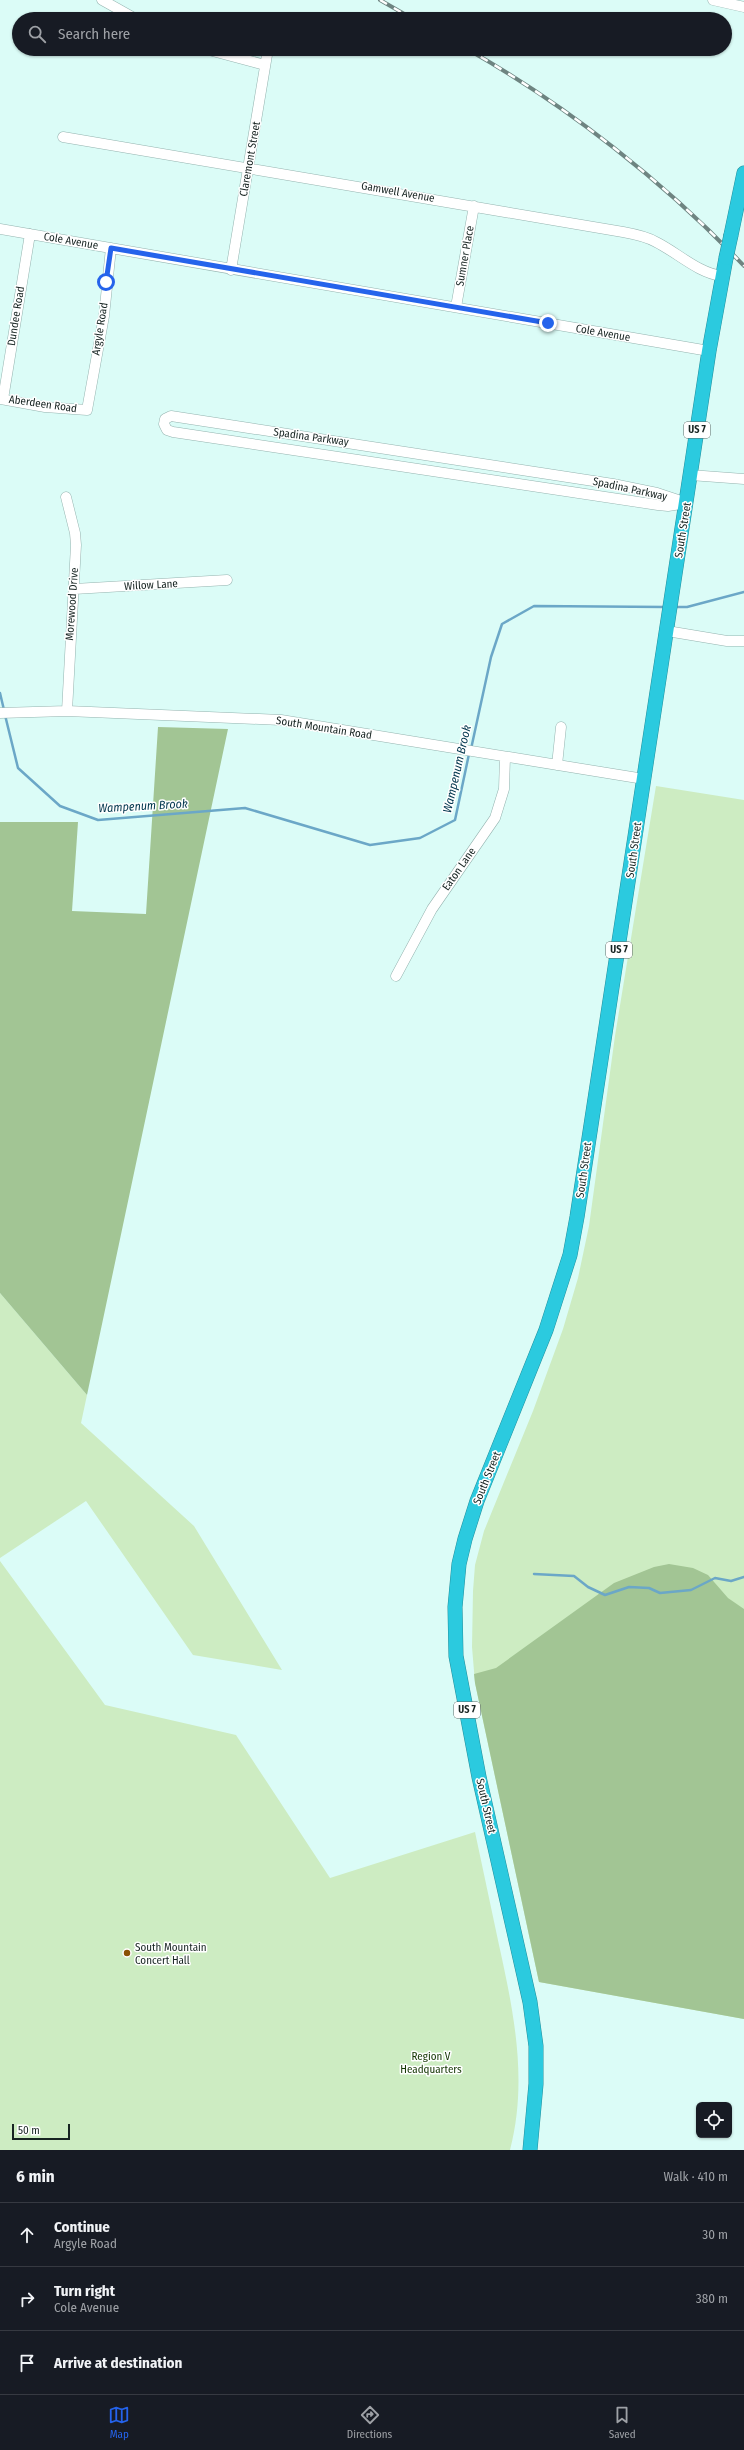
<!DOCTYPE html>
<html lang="en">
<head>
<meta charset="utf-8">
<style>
  :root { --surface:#171b24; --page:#20242c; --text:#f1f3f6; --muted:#9ea1a6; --line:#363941; --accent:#2563eb }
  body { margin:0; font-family:"Fira Sans Condensed",sans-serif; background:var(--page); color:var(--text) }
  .controls { position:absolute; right:12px; bottom:12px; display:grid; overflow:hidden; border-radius:6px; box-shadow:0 1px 3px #0004 }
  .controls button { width:36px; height:36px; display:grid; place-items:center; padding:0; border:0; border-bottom:1px solid var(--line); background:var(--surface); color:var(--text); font:20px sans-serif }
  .scale { position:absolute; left:12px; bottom:10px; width:58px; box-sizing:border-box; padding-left:4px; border:2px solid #172422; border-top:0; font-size:11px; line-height:14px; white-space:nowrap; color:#172422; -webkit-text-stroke:3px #fff; paint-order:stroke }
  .stop { position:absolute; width:12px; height:12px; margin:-9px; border:3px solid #2563eb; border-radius:50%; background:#fff }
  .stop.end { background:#2563eb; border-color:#fff; box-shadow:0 1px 4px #0008 }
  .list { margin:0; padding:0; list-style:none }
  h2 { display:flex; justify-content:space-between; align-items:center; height:52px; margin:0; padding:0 16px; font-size:17px }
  h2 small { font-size:13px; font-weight:400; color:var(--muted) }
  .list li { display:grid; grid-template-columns:26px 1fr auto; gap:12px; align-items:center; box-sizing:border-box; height:64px; padding:0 16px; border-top:1px solid var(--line) }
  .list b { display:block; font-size:15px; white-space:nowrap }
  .list p { margin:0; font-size:13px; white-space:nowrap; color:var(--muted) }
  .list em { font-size:13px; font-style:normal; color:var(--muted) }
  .icon { flex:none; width:22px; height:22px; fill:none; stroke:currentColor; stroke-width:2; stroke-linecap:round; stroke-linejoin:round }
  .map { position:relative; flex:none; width:744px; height:2150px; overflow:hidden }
  .search { position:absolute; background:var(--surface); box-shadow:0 1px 3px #0004; left:12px; right:12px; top:12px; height:44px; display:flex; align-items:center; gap:10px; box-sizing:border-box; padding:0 14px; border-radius:22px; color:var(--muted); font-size:15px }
  .sheet { height:244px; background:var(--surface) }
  nav { display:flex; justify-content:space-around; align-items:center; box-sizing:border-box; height:56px; border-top:1px solid var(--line); background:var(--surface); font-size:11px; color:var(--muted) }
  nav a { display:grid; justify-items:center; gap:2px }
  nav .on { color:var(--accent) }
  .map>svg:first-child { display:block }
  .green { fill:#cdecc2 }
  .forest { fill:#a2c594 }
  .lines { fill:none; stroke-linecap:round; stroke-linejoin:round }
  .stream { stroke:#6ba7c7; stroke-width:2.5 }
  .minor-casing { stroke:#94b3af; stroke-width:11 }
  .highway-casing { stroke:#24909d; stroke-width:15 }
  .minor { stroke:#fff; stroke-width:10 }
  .highway { stroke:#2bcadf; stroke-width:14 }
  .rail-casing { stroke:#6e8481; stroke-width:4 }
  .rail { stroke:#fff; stroke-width:2.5; stroke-dasharray:8; stroke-linecap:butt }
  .highway-bridge-casing { stroke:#24909d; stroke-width:15; stroke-linecap:butt }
  .highway-bridge { stroke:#2bcadf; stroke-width:14 }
  .route { stroke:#2563eb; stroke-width:5 }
  .poi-dot { fill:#895104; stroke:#fff; stroke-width:1.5 }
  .labels { text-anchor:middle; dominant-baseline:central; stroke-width:3; stroke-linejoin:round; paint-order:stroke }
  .shield { fill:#fff; stroke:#5d6664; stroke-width:1 }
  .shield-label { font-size:10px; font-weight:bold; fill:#172422 }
  .street-label { font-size:11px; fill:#172422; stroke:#fff }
  .poi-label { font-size:11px; fill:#172422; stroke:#fff; text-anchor:start }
  .park-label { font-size:11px; fill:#133502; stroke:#fff }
  .water-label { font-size:12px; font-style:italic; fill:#01364d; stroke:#fff }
</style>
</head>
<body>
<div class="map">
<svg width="744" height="2150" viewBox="0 0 744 2150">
  <rect width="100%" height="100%" fill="#dbfcf7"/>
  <path class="green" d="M656 786 744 800V2019L539 1982 475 1683 472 1647 473 1591 475 1565 484 1531 533 1411 563 1329 578 1278 589 1226 615 1036Z
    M0 1293 87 1395 81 1423 194 1526 282 1670 193 1655 86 1501 0 1558Z
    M0 1561 105 1705 236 1735 330 1878 475 1832C483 1870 491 1907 499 1945 514 2013 528 2081 510 2150H0Z"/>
  <path class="forest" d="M158 727 228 729 87 1395 0 1293V822H78L72 911 146 914Z
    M669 1564 693 1568 708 1575 728 1598 744 1609V2019L539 1982 475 1683 474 1674 496 1668 614 1583 654 1567Z"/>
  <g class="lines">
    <path class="stream" d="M675 607H687L744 592
      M0 693 4 710
      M5 715 18 768 60 806 98 820 245 808 370 845 420 838 455 820 469 754
      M471 749 491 657 502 624 534 606 666 607
      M534 1574 574 1576 588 1587 605 1595 629 1587 649 1588 660 1593 691 1590 715 1578 731 1581 744 1577"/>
    <defs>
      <path id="minor" d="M102 0 136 19
        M713 0 744 7
        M205 49 265 65
        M63 137 623 232C634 234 646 236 656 242 678 253 698 273 722 276
        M0 229 709 351
        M231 270 268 49
        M456 307 474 206
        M0 399 45 407 87 410 104 316 111 248
        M3 399 30 234
        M171 416 613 484 657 493 687 503 668 506 658 505 173 432 167 430 164 424 165 419Z
        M690 475 744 479
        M66 497 75 533 76 545 67 711
        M74 589 227 580
        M667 631 727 641H744
        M0 713 67 711 281 720 644 779
        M557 765 561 727
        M396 976 432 909 495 818 504 789 505 757"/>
      <path id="highway" d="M731 235 744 173
        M530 2150 536 2084V2046L530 2002 479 1777 456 1656 455 1607 459 1564 465 1539 477 1501 546 1330 570 1255 577 1217 709 351 726 258"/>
    </defs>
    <use href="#minor" class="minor-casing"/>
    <use href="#highway" class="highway-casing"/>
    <use href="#minor" class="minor"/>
    <use href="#highway" class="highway"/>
    <defs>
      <path id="rail" d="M380 0 413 19
        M467 49C566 105 666 183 744 266"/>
    </defs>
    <use href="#rail" class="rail-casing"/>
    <use href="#rail" class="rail"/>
    <defs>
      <path id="highway-bridge" d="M726 258 731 235"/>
    </defs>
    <use href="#highway-bridge" class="highway-bridge-casing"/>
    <use href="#highway-bridge" class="highway-bridge"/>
  </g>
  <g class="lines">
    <path class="route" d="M106 282 111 248 548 323"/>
  </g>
  <circle class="poi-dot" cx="127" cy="1953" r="4"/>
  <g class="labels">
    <g class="shield">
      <rect x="684" y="422" width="26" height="16" rx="3"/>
      <rect x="606" y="942" width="26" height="16" rx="3"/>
      <rect x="454" y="1702" width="26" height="16" rx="3"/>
    </g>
    <g class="shield-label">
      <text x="697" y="430">US 7</text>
      <text x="619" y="950">US 7</text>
      <text x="467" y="1710">US 7</text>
    </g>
    <g class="street-label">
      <text transform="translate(250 159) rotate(-80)">Claremont Street</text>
      <text transform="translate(398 192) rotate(10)">Gamwell Avenue</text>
      <text transform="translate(71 241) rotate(10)">Cole Avenue</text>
      <text transform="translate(465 256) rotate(-80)">Sumner Place</text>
      <text transform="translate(16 316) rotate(-81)">Dundee Road</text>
      <text transform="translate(100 329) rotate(-81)">Argyle Road</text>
      <text transform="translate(603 333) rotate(10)">Cole Avenue</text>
      <text transform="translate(43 404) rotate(8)">Aberdeen Road</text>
      <text transform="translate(311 437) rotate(8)">Spadina Parkway</text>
      <text transform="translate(630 489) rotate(12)">Spadina Parkway</text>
      <text transform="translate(683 530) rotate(-81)">South Street</text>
      <text transform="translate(151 585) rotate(-3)">Willow Lane</text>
      <text transform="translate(72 604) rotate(-86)">Morewood Drive</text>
      <text transform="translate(324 728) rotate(9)">South Mountain Road</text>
      <text transform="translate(634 850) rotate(-82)">South Street</text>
      <text transform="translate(459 869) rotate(-55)">Eaton Lane</text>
      <text transform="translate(584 1170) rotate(-82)">South Street</text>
      <text transform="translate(487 1478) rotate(-68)">South Street</text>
      <text transform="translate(486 1806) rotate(77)">South Street</text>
    </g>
    <g class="poi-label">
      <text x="135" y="1947">South Mountain<tspan x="135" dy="13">Concert Hall</tspan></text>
    </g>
    <g class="park-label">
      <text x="431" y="2056">Region V<tspan x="431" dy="13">Headquarters</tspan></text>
    </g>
    <g class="water-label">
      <text transform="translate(457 769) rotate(-77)">Wampenum Brook</text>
      <text transform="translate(143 806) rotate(-3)">Wampenum Brook</text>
    </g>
  </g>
</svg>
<div class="controls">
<button><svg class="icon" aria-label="locate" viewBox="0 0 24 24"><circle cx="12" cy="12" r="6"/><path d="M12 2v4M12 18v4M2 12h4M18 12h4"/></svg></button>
</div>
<div class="scale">50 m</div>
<div class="stop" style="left:106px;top:282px"></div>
<div class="stop end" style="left:548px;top:323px"></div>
<div class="search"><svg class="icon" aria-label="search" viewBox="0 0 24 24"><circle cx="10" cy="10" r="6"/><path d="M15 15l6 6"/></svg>Search here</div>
</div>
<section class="sheet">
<h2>6 min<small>Walk · 410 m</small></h2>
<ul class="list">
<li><svg class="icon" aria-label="ahead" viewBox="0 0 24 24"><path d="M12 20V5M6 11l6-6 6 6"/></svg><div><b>Continue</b><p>Argyle Road</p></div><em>30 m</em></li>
<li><svg class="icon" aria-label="right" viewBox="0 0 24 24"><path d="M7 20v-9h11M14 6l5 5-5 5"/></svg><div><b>Turn right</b><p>Cole Avenue</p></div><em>380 m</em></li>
<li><svg class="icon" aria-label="arrive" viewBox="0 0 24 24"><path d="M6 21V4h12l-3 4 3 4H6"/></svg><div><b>Arrive at destination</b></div></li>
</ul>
</section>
<nav>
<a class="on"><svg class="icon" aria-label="map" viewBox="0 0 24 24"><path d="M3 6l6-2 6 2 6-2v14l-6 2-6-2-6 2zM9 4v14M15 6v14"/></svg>Map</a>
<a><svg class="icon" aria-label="directions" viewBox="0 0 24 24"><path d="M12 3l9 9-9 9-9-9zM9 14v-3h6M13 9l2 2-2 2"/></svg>Directions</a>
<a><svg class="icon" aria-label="saved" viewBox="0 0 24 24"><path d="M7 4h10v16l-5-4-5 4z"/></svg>Saved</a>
</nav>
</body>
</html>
